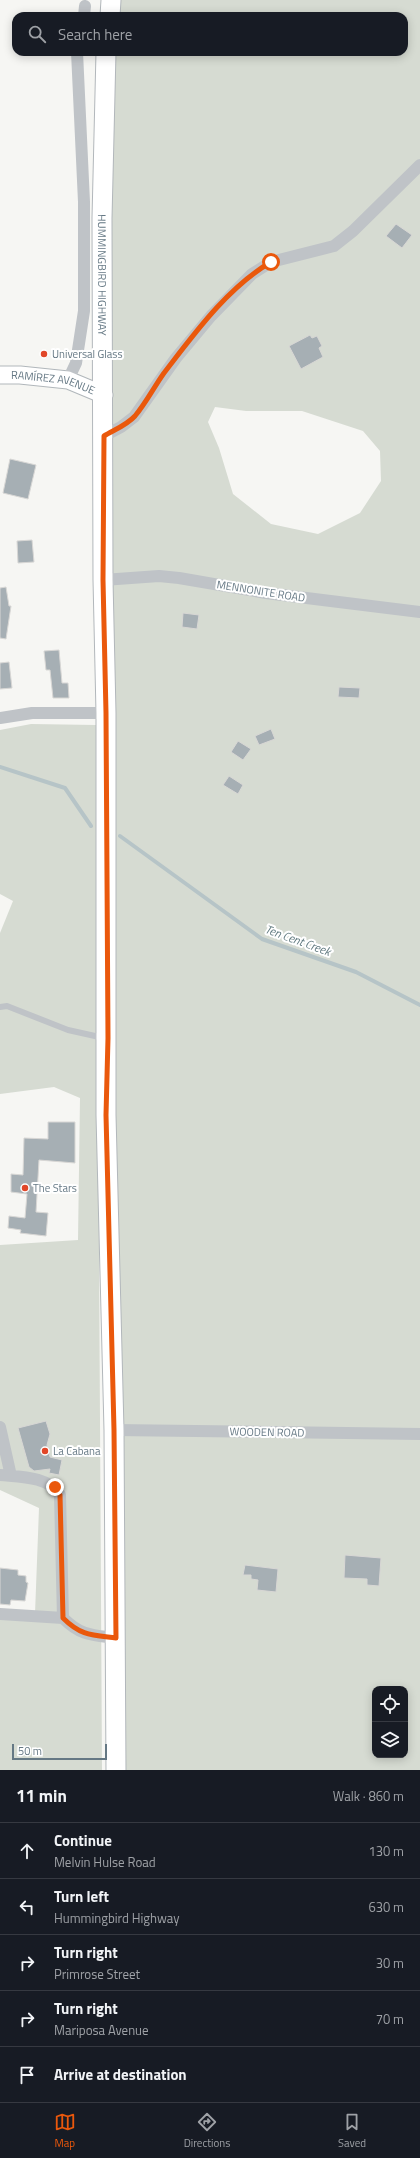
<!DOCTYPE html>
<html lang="en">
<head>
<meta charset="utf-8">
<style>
  :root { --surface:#171b24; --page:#242831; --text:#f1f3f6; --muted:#9ea1a6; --line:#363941; --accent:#ea580c }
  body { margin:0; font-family:"Titillium Web",sans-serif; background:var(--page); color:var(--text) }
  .controls { position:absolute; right:12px; bottom:12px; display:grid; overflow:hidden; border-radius:8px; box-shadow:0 2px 10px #0003 }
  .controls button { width:36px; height:36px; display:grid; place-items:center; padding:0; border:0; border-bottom:1px solid var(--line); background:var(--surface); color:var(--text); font:20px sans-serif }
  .scale { position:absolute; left:12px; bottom:10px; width:95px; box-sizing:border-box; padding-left:4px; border:2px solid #657884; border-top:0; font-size:11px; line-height:14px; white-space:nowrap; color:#657884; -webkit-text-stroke:3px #fff; paint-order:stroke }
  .stop { position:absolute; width:12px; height:12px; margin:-9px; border:3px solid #ea580c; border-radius:50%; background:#fff }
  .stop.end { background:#ea580c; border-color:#fff; box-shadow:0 1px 4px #0008 }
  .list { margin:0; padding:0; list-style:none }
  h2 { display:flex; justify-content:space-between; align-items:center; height:52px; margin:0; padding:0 16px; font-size:17px }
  h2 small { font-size:13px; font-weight:400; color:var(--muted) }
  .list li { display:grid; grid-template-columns:26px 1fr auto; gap:12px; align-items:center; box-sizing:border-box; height:56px; padding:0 16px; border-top:1px solid var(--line) }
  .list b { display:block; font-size:15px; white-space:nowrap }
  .list p { margin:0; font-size:13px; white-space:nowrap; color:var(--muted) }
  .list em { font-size:13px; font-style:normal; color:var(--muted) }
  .icon { flex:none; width:22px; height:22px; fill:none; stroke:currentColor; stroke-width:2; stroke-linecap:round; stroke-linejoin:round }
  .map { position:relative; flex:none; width:420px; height:1770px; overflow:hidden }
  .search { position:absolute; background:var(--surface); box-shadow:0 2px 10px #0003; left:12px; right:12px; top:12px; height:44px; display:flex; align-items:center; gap:10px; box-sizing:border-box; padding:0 14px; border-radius:12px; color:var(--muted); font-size:15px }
  .sheet { height:332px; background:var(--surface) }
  nav { display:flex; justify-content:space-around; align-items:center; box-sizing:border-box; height:56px; border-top:1px solid var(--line); background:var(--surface); font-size:11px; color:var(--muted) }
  nav a { display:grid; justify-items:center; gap:2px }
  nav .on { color:var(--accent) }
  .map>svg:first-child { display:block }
  .green { fill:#d6dbd2; fill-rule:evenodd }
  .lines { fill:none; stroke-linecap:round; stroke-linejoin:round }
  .stream { stroke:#b6c4c7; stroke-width:4 }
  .building { fill:#a6afb4; stroke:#d8d7d5 }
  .secondary-casing { stroke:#b1b7bb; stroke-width:19 }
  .primary-casing { stroke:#b2b7bb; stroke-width:21 }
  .lane { stroke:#bfc3c7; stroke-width:6 }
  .street { stroke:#bfc3c7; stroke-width:12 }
  .secondary { stroke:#fff; stroke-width:17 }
  .primary { stroke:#fff; stroke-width:19 }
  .route { stroke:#ea580c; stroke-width:5 }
  .poi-dot { fill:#e14628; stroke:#fff; stroke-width:1.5 }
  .labels { text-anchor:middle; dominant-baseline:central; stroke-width:4; stroke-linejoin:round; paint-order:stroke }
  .street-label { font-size:11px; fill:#657884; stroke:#fff }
  .poi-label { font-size:11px; fill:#657884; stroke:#fff; text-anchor:start }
  .water-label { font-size:12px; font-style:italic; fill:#617a80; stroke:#fff }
</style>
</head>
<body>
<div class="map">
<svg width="420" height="1770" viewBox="0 0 420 1770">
  <rect width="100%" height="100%" fill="#f6f6f3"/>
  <path class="green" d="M120 0H420V1770H119L110 216 115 52H404V16H118ZM215 407 246 411H302L363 431 380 451 381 481 360 513 318 534 271 524 233 494 219 448 208 422ZM375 1689H405V1755H375Z
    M31 724 96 725 102 1770H0V1611L35 1614 39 1508 0 1490V1245L78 1240 80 1098 54 1087 0 1094V933L13 901 0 894V730Z"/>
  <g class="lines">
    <path class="stream" d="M0 767 65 788 91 826
      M120 836 262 939 356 972 420 1005"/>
  </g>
  <path class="building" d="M396 224 412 235 402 248 386 236Z
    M310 335 312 338 317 336 322 346 319 348 323 357 301 369 289 346Z
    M10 459 36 465 28 499 3 493Z
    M32 540 34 562 18 563 17 541Z
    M6 587 9 606H11L6 639 0 638V588Z
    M183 613 199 615 197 629 182 627Z
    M59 650 62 683H68L69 698H53L50 670H46L44 651Z
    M9 662 12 688 0 689V663Z
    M339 687 360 688 359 698 338 697Z
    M271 729 275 739 259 745 255 736Z
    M238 741 251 749 243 760 231 752Z
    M229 776 243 785 238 794 223 785Z
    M48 1122H75V1163L39 1160 36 1212 48 1213 46 1236 20 1233 21 1230 8 1228 9 1216 25 1218 27 1194 11 1192V1174L23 1175 24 1138 48 1139Z
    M46 1421 50 1434 47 1445 50 1457 62 1460 59 1475 49 1473 50 1469 34 1471 29 1467 18 1428Z
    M345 1555 381 1558 379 1586 367 1585V1579L344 1578Z
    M245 1565 278 1569 276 1592 257 1590 258 1580 251 1579V1575H243Z
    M0 1568 18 1570V1575L26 1576V1582L28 1583 25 1601 11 1600 10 1605 0 1604Z"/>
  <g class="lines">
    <defs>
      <g id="secondary">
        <path id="s1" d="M0 375H20L68 380 104 395"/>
      </g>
      <g id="primary">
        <path d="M110 16 111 0"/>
        <path id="s2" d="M106 52 102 218 103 580 106 713V1115L114 1430 116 1770"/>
      </g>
    </defs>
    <use href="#secondary" class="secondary-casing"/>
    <use href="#primary" class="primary-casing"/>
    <path class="lane" d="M0 1007 7 1006 68 1030 104 1038"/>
    <path class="street" d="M84 16 85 6
      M68 380 76 363 84 311V202L77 52
      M104 436 121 427 134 417 176 358 211 316 252 274 271 262 334 246 353 231 420 165
      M103 580 159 576 179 578 266 593 420 612
      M0 718 32 713H106
      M0 1427 11 1476
      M114 1430 420 1434
      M0 1475C20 1477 48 1476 60 1495L63 1618
      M0 1614 63 1618C81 1636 92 1635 116 1638"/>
    <use href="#secondary" class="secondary"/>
    <use href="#primary" class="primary"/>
  </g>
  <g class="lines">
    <path class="route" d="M55 1487 60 1495 63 1618C81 1636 92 1635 116 1638L114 1430 106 1115 108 1038 106 713 103 580 104 436C114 430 127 425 135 416 146 403 154 387 164 373 194 334 228 287 271 262"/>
  </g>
  <g class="poi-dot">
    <circle cx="44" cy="354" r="4"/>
    <circle cx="25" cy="1188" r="4"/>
    <circle cx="45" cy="1451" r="4"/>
  </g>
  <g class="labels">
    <g class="street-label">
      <text stroke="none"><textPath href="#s2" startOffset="223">HUMMINGBIRD HIGHWAY</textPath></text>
      <text stroke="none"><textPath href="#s1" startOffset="54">RAMÍREZ AVENUE</textPath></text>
      <text transform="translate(261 591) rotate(9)">MENNONITE ROAD</text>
      <text transform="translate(267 1432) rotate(1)">WOODEN ROAD</text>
    </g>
    <g class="poi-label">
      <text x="52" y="354">Universal Glass</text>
      <text x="33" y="1188">The Stars</text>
      <text x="53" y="1451">La Cabana</text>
    </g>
    <g class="water-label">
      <text transform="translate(298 940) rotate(20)">Ten Cent Creek</text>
    </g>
  </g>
</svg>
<div class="controls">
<button><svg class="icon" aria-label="locate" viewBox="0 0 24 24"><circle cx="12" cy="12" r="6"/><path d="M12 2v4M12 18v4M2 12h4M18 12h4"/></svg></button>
<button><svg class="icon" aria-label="layers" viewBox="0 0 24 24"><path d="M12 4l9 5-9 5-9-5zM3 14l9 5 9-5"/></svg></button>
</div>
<div class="scale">50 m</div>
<div class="stop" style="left:271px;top:262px"></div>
<div class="stop end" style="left:55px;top:1487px"></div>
<div class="search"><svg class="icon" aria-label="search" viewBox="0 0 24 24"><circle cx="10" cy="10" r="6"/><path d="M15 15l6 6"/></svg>Search here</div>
</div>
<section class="sheet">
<h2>11 min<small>Walk · 860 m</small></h2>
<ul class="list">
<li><svg class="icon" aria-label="ahead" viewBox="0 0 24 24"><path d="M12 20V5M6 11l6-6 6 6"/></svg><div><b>Continue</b><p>Melvin Hulse Road</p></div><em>130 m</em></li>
<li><svg class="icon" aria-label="left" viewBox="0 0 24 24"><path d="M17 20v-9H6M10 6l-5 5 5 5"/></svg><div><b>Turn left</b><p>Hummingbird Highway</p></div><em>630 m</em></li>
<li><svg class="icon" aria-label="right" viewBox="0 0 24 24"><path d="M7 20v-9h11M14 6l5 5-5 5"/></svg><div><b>Turn right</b><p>Primrose Street</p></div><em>30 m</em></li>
<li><svg class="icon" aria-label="right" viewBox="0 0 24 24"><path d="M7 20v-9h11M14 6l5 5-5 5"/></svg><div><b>Turn right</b><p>Mariposa Avenue</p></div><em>70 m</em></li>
<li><svg class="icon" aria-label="arrive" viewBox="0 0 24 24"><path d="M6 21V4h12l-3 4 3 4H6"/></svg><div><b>Arrive at destination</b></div></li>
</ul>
</section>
<nav>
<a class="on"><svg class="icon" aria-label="map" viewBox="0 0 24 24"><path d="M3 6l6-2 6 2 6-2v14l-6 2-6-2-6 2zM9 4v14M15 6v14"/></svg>Map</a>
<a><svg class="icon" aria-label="directions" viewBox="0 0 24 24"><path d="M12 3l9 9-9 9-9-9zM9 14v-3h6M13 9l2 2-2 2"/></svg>Directions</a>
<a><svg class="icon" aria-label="saved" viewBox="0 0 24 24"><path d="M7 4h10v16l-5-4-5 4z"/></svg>Saved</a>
</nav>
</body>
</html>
